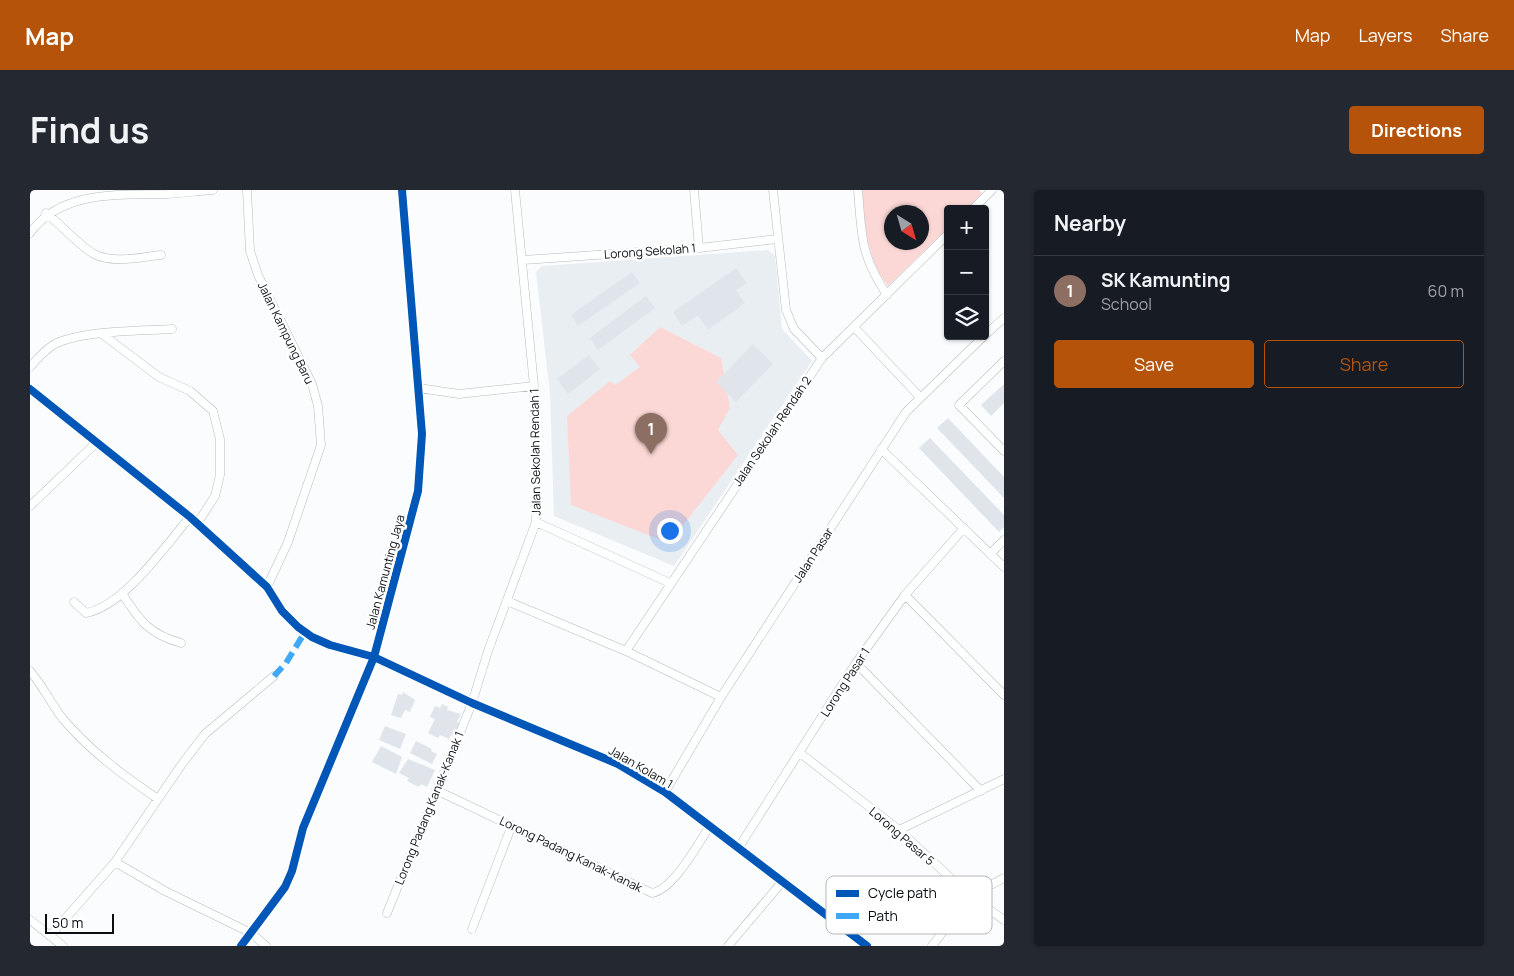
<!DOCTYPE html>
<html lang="en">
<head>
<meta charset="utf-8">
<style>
  :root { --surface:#171b24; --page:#242831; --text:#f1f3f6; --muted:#9ea1a6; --line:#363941; --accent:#b45309 }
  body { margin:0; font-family:Manrope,sans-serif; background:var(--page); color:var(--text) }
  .controls { position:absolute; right:15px; top:15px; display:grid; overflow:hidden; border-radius:5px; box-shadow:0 1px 4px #0004 }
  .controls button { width:45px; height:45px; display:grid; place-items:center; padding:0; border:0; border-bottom:1px solid var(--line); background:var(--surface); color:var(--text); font:25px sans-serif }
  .compass { position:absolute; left:854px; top:15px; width:45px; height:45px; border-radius:50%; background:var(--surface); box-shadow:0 1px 4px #0004; rotate:143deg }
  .scale { position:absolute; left:15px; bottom:12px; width:69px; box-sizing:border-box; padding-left:5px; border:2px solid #0a0e13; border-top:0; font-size:14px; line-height:18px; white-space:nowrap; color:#0a0e13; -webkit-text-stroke:4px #fff; paint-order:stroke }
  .you { position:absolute; left:639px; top:340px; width:18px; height:18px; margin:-12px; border:4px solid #fff; border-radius:50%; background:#1a73e8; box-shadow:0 0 0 8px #1a73e833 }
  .badge { display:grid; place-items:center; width:32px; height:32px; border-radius:50%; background:var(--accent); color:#fff; font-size:16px; font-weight:700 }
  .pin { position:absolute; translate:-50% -41px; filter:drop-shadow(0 1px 2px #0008) }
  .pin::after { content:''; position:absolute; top:26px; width:18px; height:15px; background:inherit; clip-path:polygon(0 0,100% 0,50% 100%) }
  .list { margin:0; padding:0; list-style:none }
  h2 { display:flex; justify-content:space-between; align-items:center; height:65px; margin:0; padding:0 20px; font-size:21px }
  h2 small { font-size:16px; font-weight:400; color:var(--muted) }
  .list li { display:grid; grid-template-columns:32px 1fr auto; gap:15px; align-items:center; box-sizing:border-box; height:70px; padding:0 20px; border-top:1px solid var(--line) }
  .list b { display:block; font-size:19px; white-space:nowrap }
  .list p { margin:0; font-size:16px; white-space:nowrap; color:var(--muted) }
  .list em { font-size:16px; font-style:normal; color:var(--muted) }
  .actions { display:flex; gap:10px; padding:15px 20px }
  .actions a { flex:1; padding:11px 0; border:1px solid var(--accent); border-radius:5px; text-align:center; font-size:18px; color:var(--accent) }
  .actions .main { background:var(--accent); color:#fff }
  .icon { flex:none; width:28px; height:28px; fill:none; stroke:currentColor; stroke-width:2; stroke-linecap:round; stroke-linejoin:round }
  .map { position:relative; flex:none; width:974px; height:756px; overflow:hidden; border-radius:5px }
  header { display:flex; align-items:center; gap:30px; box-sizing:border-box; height:70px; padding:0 25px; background:var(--accent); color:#fff }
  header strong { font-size:24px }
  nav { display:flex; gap:28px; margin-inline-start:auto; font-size:18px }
  .intro { display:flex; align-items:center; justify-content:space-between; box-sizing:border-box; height:120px; padding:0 30px }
  h1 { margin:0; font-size:35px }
  .button { padding:12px 22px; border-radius:5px; background:var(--accent); color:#fff; font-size:18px; font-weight:700 }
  main { display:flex; gap:30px; padding:0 30px }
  aside { flex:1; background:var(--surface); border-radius:5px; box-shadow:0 1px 4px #0004 }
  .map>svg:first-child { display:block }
  .built { fill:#e9eef3 }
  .green { fill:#fbd8d5; fill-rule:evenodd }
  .building { fill:#dfe5eb }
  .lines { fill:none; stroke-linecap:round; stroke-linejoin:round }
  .street-casing { stroke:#b7bbbd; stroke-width:9 }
  .street { stroke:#feffff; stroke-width:8 }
  .quiet { stroke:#3fa9f5; stroke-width:6; stroke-dasharray:12 6; stroke-linecap:butt }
  .cycleway-casing { stroke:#fff; stroke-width:11 }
  .cycleway { stroke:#0057b8; stroke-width:8 }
  .labels { text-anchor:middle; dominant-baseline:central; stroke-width:5; stroke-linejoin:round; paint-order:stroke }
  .street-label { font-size:12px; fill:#0a0e13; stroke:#fff }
  .key { fill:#fff; stroke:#b6b7b8; stroke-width:1 }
  .key-label { font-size:14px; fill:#0a0e13 }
</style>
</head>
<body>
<header>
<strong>Map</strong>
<nav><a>Map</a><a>Layers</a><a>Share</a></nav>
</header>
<div class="intro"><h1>Find us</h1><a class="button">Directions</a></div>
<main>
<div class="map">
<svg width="974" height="756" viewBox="0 0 974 756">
  <rect width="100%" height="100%" fill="#fafcfd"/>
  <path class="built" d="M738 60 745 66 752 139 782 171 644 376 524 326 520 203 506 82 512 76Z"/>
  <path class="green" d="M830 0H949L953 4 938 19H918V38L858 96C836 68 835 34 830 0ZM862 22H892V52H862Z
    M630 137 691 168 700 218 688 240 708 265 639 353 541 315 537 226 580 191 585 195 610 177 600 165Z"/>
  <path class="building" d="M706 78 717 93 706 100 715 113 678 140 668 125 652 136 643 122Z
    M602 82 610 93 548 136 541 125Z
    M616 106 625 118 568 160 560 148Z
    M723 154 743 174 706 212 686 192Z
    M559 165 570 179 538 204 527 189Z
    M974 194V213L961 226 951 215Z
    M918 228 974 287V308L907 238Z
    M900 248 974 325V337L969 342 889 258Z
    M373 502 385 510 380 522 375 520 371 528 361 525 368 504 372 505Z
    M412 514 418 517 417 520 431 524 427 532 431 534 425 547 421 545 419 549 410 545 408 548 398 543 405 529 400 527 405 516 410 518Z
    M355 536 376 544 370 559 349 550Z
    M386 551 402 559 401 561 407 564 402 574 380 563Z
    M351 556 372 567 366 584 342 572Z
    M378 569 405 580 397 597 391 594 389 597 377 591 379 588 369 583Z"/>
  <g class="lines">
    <defs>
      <path id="street" d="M217 0 220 61 228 85 282 194 288 216 291 255 258 352 237 397
        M664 0 669 58
        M743 0 756 120 764 139 792 168
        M828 0C832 47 830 64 857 105
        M943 19 962 0
        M16 23C30 34 50 56 64 64 83 74 111 67 131 65
        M0 43C31 0 89 5 137 4 153 3 168 1 183 0
        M493 70 669 58 747 49
        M824 137 890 207
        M72 144 129 187 160 201 183 221 190 249V285L185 306 167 334
        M955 145 974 128
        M974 171 929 215 974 261
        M0 177C7 169 14 161 23 155 49 140 111 141 142 139
        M389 198 429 204 504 196
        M0 199 160 327 237 397 252 421 268 437 282 447 300 455 344 467 442 513 588 574 635 602 837 756
        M851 259 974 377
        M0 316 66 253
        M506 332 640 393
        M961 363 974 350
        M93 405C110 431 119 444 151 453
        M875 405 974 505
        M477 411 596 461 691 507
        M44 412 56 423C94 416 135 356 160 327
        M596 461 792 168 918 44
        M826 473 951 601
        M0 481C13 496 21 514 33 529 60 561 94 586 128 609
        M770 563 869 640 940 706 974 730
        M406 600 622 703C644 699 667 655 680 636
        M635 602 691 507 876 222 954 146
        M869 640 974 589
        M709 657 826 473 875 405 934 338
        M85 672 135 701 221 743 236 756
        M357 723 442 513 458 461 506 332 507 298 504 196 485 0
        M0 730 33 756
        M442 739 482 635
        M20 746 85 672 152 574 175 544 244 486
        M211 756 255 697 262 681 273 638 344 467 388 301 392 244 372 0
        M698 756 752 692
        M902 756 940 706 974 688"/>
    </defs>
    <use href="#street" class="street-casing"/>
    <use href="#street" class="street"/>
    <path class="quiet" d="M244 486 256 473 275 442"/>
    <defs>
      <path id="cycleway" d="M0 199 160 327 237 397 252 421 268 437 282 447 300 455 344 467 442 513 588 574 635 602 837 756
        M211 756 255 697 262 681 273 638 344 467 388 301 392 244 372 0"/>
    </defs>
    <use href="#cycleway" class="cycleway-casing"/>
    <use href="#cycleway" class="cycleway"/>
  </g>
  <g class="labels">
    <g class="street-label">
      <text transform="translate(620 61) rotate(-4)">Lorong Sekolah 1</text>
      <text transform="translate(256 143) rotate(64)">Jalan Kampung Baru</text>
      <text transform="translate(742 241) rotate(-56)">Jalan Sekolah Rendah 2</text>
      <text transform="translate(505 262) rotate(-91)">Jalan Sekolah Rendah 1</text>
      <text transform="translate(783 365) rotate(-57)">Jalan Pasar</text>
      <text transform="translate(355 382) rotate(-75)">Jalan Kamunting Jaya</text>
      <text transform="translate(815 492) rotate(-57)">Lorong Pasar 1</text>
      <text transform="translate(611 577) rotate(30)">Jalan Kolam 1</text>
      <text transform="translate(399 618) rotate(-68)">Lorong Padang Kanak-Kanak 1</text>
      <text transform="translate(872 646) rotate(41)">Lorong Pasar 5</text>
      <text transform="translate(541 664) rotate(26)">Lorong Padang Kanak-Kanak</text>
    </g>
  </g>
  <rect x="796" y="686" width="166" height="58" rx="8" class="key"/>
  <rect x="806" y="700" width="23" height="7" fill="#0057b8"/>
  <rect x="806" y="723" width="23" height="6" fill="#3fa9f5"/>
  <g class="key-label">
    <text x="838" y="708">Cycle path</text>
    <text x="838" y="731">Path</text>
  </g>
</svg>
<div class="controls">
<button>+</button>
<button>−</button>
<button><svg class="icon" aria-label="layers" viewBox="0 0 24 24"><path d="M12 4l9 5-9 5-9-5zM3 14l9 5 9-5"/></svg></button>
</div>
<svg class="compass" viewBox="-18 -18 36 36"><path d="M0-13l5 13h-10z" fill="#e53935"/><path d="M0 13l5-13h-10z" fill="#9ea1a6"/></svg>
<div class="scale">50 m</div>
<div class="you"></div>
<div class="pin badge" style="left:621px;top:264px;background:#8d6e63">1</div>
</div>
<aside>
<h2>Nearby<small></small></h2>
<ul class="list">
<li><span class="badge" style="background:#8d6e63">1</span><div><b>SK Kamunting</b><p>School</p></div><em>60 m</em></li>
</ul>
<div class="actions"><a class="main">Save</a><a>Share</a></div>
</aside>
</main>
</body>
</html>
